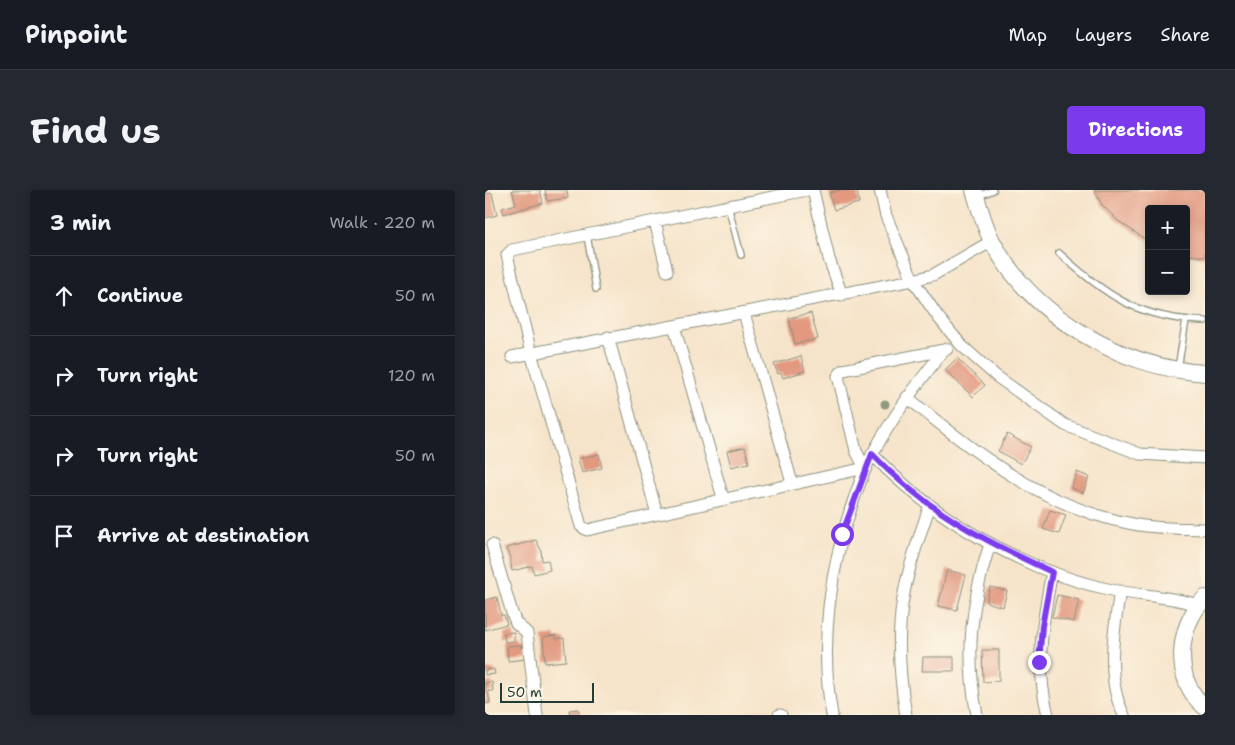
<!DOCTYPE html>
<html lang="en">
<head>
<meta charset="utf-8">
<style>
  :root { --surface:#171b24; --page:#242831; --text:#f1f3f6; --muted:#9ea1a6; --line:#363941; --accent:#7c3aed }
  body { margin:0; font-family:"Shantell Sans",sans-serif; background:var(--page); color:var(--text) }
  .controls { position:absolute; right:15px; top:15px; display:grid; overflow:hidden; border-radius:5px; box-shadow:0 2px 8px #0003 }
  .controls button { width:45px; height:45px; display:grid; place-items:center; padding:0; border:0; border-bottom:1px solid var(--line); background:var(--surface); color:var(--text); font:25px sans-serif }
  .scale { position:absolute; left:15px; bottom:12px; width:94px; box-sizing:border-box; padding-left:5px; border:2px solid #1f3d34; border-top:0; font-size:14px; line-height:18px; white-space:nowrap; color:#1f3d34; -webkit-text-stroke:4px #fcf5e5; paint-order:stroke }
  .stop { position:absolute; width:15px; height:15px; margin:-11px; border:4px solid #7c3aed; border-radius:50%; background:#fff }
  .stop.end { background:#7c3aed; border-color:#fff; box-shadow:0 1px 5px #0008 }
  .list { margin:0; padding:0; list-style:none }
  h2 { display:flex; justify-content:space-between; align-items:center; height:65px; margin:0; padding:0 20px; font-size:21px }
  h2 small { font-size:16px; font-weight:400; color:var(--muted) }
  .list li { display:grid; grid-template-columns:32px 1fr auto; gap:15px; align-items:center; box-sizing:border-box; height:80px; padding:0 20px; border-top:1px solid var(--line) }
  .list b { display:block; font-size:19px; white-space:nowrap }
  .list em { font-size:16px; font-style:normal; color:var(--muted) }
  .icon { flex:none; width:28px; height:28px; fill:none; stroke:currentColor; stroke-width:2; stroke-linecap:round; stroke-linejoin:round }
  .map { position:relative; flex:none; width:720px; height:525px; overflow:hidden; border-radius:5px }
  header { display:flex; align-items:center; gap:30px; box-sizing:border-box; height:70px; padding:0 25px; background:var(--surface); border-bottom:1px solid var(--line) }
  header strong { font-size:24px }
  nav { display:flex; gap:28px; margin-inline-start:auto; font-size:18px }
  .intro { display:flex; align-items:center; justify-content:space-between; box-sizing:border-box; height:120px; padding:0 30px }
  h1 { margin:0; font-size:35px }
  .button { padding:12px 22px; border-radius:5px; background:var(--accent); color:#fff; font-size:18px; font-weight:700 }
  main { display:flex; gap:30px; padding:0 30px }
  aside { flex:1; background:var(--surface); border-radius:5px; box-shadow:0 2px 8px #0003 }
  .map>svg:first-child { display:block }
  .building { fill:#e29980 }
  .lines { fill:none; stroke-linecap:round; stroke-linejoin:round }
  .lane-casing { stroke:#8a907f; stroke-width:8 }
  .street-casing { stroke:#8a907f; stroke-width:13 }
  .secondary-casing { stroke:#8a907f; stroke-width:18 }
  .lane { stroke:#fff; stroke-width:5.5 }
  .street { stroke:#fff; stroke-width:11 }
  .secondary { stroke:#fff; stroke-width:16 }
  .tree { fill:#8f9980 }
  .route { stroke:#7c3aed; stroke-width:6 }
</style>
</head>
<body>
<header>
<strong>Pinpoint</strong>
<nav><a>Map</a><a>Layers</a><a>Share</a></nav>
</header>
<div class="intro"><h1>Find us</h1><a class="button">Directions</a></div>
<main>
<aside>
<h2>3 min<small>Walk · 220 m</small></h2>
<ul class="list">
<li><svg class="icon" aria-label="ahead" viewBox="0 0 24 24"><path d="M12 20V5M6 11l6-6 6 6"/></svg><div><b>Continue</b></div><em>50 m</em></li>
<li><svg class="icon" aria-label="right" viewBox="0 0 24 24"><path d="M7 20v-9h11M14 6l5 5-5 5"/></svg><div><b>Turn right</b></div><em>120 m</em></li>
<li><svg class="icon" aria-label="right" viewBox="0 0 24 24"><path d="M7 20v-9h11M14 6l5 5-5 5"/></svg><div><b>Turn right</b></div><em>50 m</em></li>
<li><svg class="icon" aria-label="arrive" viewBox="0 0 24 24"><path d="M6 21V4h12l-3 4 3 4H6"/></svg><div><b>Arrive at destination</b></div></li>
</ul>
</aside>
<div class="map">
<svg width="720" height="525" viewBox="0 0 720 525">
  <rect width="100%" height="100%" fill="#fcf5e5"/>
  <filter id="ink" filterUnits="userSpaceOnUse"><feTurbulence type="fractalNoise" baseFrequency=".02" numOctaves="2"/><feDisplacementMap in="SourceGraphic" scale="10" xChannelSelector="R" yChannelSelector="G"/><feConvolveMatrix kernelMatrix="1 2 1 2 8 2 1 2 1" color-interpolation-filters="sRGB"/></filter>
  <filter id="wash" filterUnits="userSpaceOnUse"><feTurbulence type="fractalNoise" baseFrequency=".0096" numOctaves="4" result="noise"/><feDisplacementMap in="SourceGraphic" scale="20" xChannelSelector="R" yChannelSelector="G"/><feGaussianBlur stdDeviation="1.12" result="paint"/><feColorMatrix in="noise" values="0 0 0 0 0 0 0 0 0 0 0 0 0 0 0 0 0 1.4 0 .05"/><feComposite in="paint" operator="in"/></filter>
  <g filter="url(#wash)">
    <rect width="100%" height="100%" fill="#f6e4ca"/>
    <g id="blocks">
      <path class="building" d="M27 0H55L58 13 19 24 17 18 31 14Z
        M60 0H82L83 8 62 11Z
        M355 0H372L374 13 349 20 344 3Z
        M609 0H720V67L701 65V19H664V52L632 30 617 15Z
        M7 3 12 25 0 28V4Z
        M326 123 333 149 310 154 304 128Z
        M316 166 320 181 298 188 296 183 293 184 289 174Z
        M472 168 500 195 488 207 460 180Z
        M522 244 546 257 536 274 513 261Z
        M260 257 264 273 246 277 242 261Z
        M114 264 117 278 97 283 93 269Z
        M592 282 604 287 598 303 586 298Z
        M565 320 581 325 574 344 558 339Z
        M51 350 56 360 57 371 63 370 65 380 49 384 47 376 27 381 25 368 21 358Z
        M462 380 481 385 472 420 453 416Z
        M505 397 522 401 518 417 501 412Z
        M572 405 594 410 589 432 567 427Z
        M12 407 16 425H19L22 434 0 440V410Z
        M29 442V451L20 452 19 443Z
        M71 445V449L79 448 81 471 60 473 58 447Z
        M36 455V458H41L42 469 23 471 22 456Z
        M497 460H514V491L498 492Z
        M438 467H469V481H437Z
        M9 479 10 484 0 485V480Z
        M7 492 8 501H3L5 513 0 514V493Z
        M94 519V525H85L84 520Z"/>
    </g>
  </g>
  <g filter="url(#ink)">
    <use href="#blocks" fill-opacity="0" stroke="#8a907f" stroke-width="1"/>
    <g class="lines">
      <defs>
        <path id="lane" d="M494 6 508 0
          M243 16 256 65
          M102 45 111 99
          M574 63C621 106 654 129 720 131
          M693 178 701 130"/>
        <path id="street" d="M322 0 27 60 22 65 46 163 96 336 102 340 380 278 371 261 353 186 358 180 459 160
          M328 0 344 69 357 105
          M395 0 401 26 428 90 453 127 477 156 511 186 580 235 655 264 720 268
          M170 31 182 81
          M259 123 307 293
          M189 136 238 308
          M123 147 172 324
          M27 167 428 90 448 85 507 51
          M422 207C488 262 561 319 648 334 671 339 696 338 720 339
          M387 264C447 328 541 382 627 400 655 406 685 406 713 415
          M7 355 27 423 31 433 42 443 52 525
          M635 401C629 438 620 490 639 525
          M294 525H296
          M347 525C334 453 345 377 369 309 375 293 380 277 388 263 408 226 433 193 459 160L462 159
          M421 525C415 490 412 450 417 415 422 380 434 348 445 315
          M492 525C480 464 486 412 505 354
          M563 525C550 474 557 433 567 382"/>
        <path id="secondary" d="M489 0C494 16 499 35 507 51 546 126 637 178 720 183
          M720 408C692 436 687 490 720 517"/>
      </defs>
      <use href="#lane" class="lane-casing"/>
      <use href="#street" class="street-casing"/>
      <use href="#secondary" class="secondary-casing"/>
      <use href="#lane" class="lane"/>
      <use href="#street" class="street"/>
      <use href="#secondary" class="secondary"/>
    </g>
    <circle class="tree" cx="400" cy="214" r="4.5"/>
  </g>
  <g class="lines" filter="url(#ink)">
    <path class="route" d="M357 344 387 264C439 319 499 351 567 382L557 436 554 472"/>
  </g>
</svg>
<div class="controls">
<button>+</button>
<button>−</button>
</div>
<div class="scale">50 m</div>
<div class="stop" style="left:357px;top:344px"></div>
<div class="stop end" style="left:554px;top:472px"></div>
</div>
</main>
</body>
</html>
